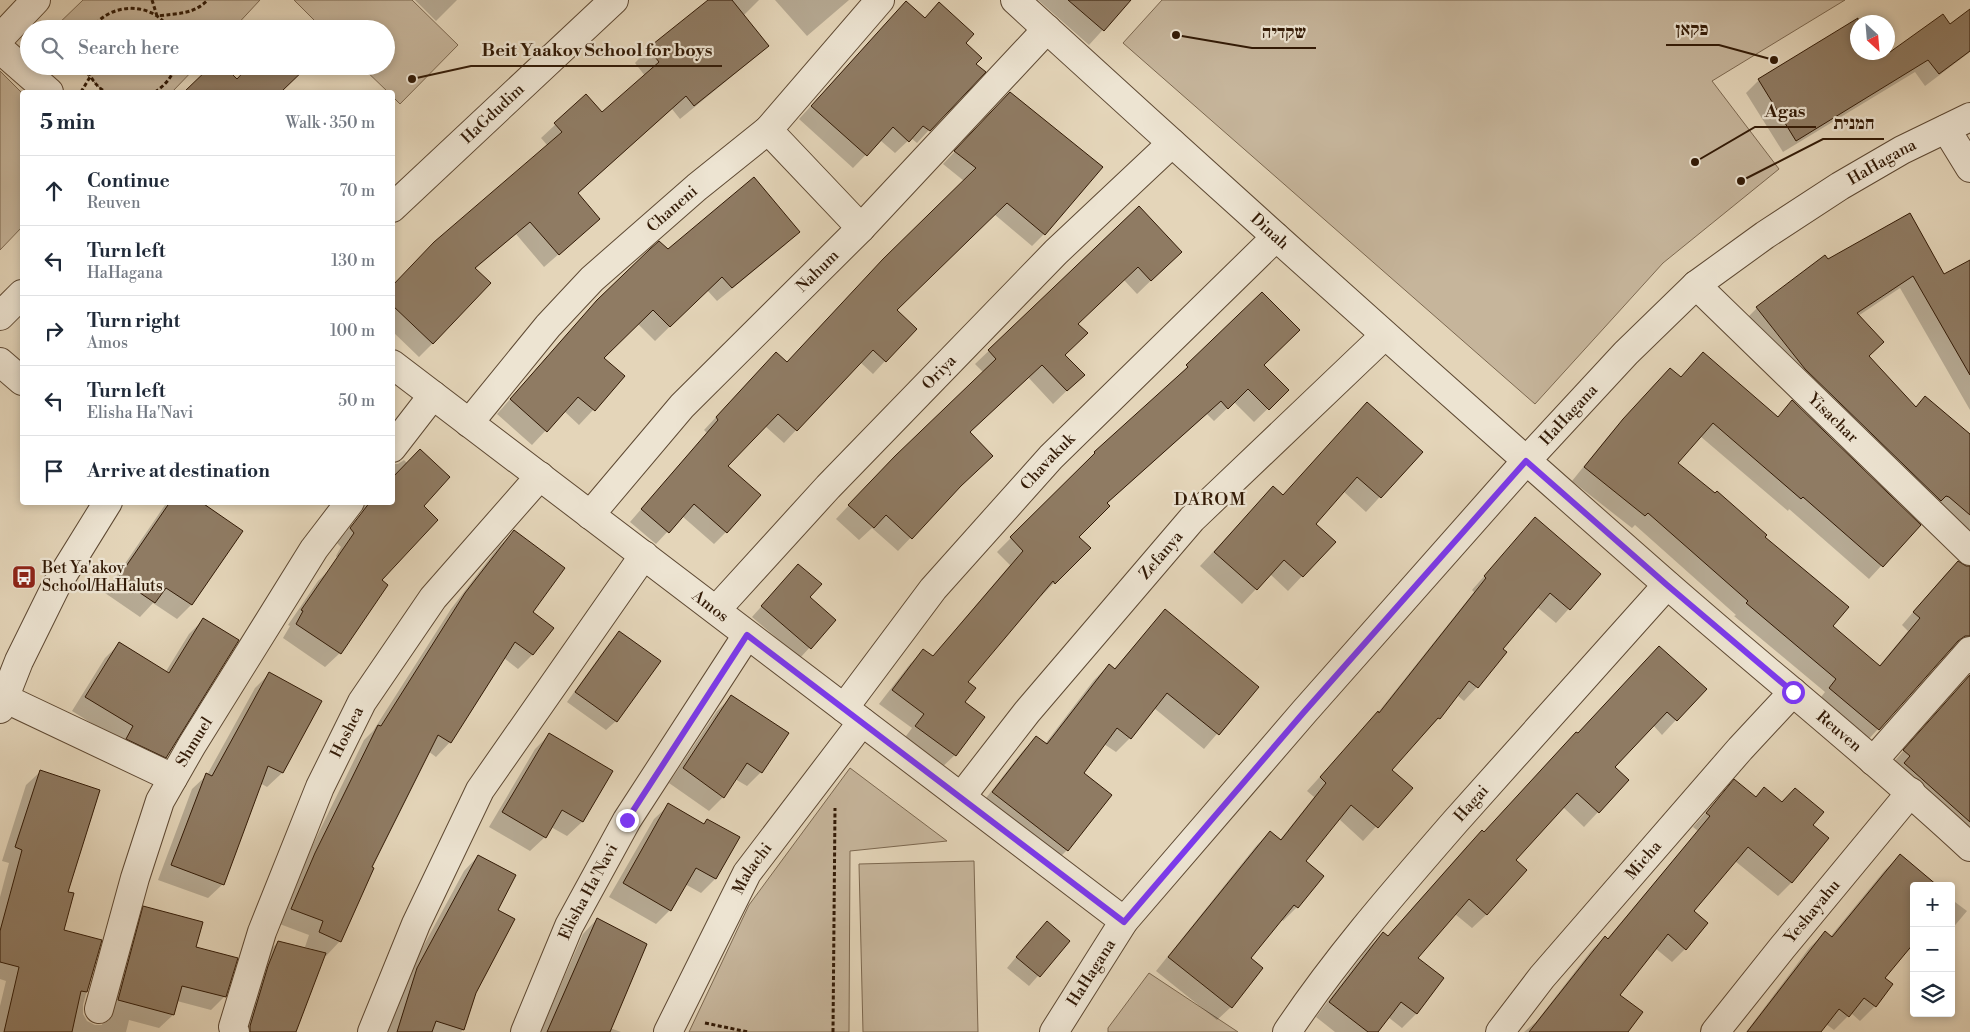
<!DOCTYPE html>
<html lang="en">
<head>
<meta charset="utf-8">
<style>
  :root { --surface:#fff; --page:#f6f6f7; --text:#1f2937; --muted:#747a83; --line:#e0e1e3 }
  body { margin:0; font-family:"Libre Bodoni","Frank Ruhl Libre",serif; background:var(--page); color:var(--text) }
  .controls { position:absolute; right:15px; bottom:15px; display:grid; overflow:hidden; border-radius:5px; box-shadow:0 2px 8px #0003 }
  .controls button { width:45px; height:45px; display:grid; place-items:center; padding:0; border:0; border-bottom:1px solid var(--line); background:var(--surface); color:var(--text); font:25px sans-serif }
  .compass { position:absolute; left:1850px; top:15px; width:45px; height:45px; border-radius:50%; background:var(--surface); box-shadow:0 2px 8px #0003; rotate:154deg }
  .stop { position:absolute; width:15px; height:15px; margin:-11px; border:4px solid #7c3aed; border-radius:50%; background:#fff }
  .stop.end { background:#7c3aed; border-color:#fff; box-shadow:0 1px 5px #0008 }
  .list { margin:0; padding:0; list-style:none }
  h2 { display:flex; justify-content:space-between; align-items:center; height:65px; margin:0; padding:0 20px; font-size:21px }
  h2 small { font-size:16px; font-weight:400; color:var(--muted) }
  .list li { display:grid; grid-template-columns:32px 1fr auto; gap:15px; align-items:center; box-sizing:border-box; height:70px; padding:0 20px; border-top:1px solid var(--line) }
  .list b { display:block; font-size:19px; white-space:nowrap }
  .list p { margin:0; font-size:16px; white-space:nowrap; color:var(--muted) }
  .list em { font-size:16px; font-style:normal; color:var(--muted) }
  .icon { flex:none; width:28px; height:28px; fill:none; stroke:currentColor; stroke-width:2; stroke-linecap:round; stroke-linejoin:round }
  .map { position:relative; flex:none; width:1970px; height:1032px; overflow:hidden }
  .search { position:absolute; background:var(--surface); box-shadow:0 2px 8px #0003; left:20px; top:20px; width:375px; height:55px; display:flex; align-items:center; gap:12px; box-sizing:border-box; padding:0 18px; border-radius:28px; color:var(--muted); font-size:19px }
  .panel { position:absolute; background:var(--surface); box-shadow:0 2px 8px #0003; left:20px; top:90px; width:375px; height:415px; border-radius:5px }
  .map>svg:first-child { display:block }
  .green { fill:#c6b59b; stroke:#7c6850 }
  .shadow { fill:#0003 }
  .building { fill:#8f7b63; stroke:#321a06 }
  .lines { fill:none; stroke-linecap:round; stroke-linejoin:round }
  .minor-casing { stroke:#5e4933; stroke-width:30 }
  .path { stroke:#321a06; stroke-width:3; stroke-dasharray:4 2.5; stroke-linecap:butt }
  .minor { stroke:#ede4d2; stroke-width:28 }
  .route { stroke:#7c3aed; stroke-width:6 }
  .labels { text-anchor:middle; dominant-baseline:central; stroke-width:4.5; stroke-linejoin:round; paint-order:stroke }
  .street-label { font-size:16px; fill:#321a06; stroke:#ede4d2 }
  .poi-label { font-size:16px; fill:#321a06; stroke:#ede4d2; text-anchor:start }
  .neighbourhood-label { font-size:18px; letter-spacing:1px; fill:#321a06; stroke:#ede4d2 }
  .leader { fill:none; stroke:#321a06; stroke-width:2 }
  .callout-dot { fill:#321a06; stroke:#ede4d2; stroke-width:2 }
  .callout-label { font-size:18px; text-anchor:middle; font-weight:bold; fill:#321a06; stroke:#ede4d2; stroke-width:4.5; stroke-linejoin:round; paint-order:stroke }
</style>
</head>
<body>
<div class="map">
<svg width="1970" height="1032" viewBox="0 0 1970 1032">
  <rect width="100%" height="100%" fill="#e4d5b9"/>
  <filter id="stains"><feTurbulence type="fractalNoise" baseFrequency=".004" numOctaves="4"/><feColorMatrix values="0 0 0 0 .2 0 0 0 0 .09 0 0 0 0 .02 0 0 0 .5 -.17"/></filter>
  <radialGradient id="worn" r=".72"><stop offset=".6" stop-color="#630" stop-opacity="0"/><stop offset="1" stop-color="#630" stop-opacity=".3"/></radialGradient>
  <path class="green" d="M83 0H260L233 29H53Z
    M294 0H412L458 45 400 104 393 97 392 92H388L361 66H386V29H323Z
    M1162 0H1845L1712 81 1779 169 1663 263 1535 404 1123 43Z
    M78 66H197L172 92H104Z
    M0 71 22 93V227L0 250Z
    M850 768 947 841 850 851 849 1032H689L749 905Z
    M974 861 978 1032H863L859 864Z
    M1149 973 1238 1032H1108V1028Z"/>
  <path class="shadow" d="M415 0H457L436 21Z
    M710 0H759L743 16 767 46 753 59 680 119 672 109 577 194 599 219 544 267 516 234 475 269 433 343 419 357 392 331V287L548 146 541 138 586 96 602 114 645 76 635 63 648 49Z
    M775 0H849L807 36Z
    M1038 0H1130L1089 45Z
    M906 2 924 19 964 43 974 64 929 130 917 143 911 138 895 153 880 140 853 168 799 119Z
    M1970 11V52L1925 86 1915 72 1783 152 1746 93 1759 80 1858 52 1877 64 1950 26Z
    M213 66 237 81 297 75 280 92H186Z
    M998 106 1044 234 1032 246 994 214 896 310 885 361 873 374 860 362 784 443 765 426 727 467 726 532 714 544 682 516 656 544 630 522 707 433 704 430 764 366 786 364 964 181 943 164Z
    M1139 208 1167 265 1137 294 1124 280 1077 324 1064 355 1083 375 1053 404 1028 377 969 433 954 492 898 551 872 528 859 540 836 519 881 471 984 373 975 364Z
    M798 232 784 246 717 301 707 290 655 341 638 324 603 358 624 377 579 425 564 411 532 445 497 414 583 316 668 251Z
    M1827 261 1943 276 1970 271V410L1900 288 1858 316 1867 357 1915 408 1970 435V538L1744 321 1757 308Z
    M1262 293 1263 365 1287 390 1254 422 1234 402 1214 421 1207 414 1106 504 1077 537 1089 548 1041 596 1040 595 966 682 955 755 941 768 903 740 912 728 879 704 910 664 924 650 932 657 1010 565 997 552 1095 453 1175 381 1174 380Z
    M1681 378 1777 418 1792 402 1919 525 1869 579 1789 509 1788 511 1700 436 1676 464 1763 537 1831 626 1879 666 1908 631 1902 625 1945 575 1958 563 1966 567H1970V655L1959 648 1951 649 1866 742 1817 702 1825 692 1734 616 1736 615 1635 525 1632 528 1572 481 1610 434 1657 382Z
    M1421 452 1366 512 1343 491 1314 524 1334 542 1288 591 1270 574 1242 604 1200 566 1273 487 1282 496Z
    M404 460 407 463 422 506 372 589 336 556 341 547 337 543 363 511 355 502H392V464H398Z
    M167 502H209L206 507 241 531 191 605 177 619 153 603 140 617 105 593Z
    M1535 519 1600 574 1556 623 1537 607 1501 649 1477 687 1464 701 1457 695 1439 718 1390 770 1411 788 1363 841 1339 819 1304 862 1322 876 1297 907 1283 921 1281 919 1249 958 1231 1007 1217 1020 1156 971 1256 846 1270 832 1280 840 1314 797 1307 791 1376 715 1474 592 1472 590Z
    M514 532 531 612 552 628 532 655 518 669 504 658 450 742 436 757 428 751 370 868 340 941 326 956 324 955 295 1032H242L268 952 278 942 311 951 312 949 305 947 309 935 277 923 301 869 364 740 373 731 451 609 499 546Z
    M332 567 378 597 340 653 325 667 283 638 290 626 288 625 318 581Z
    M789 575 809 597 835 620 800 658 752 617Z
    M1165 611 1257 687 1204 749 1154 708 1130 738 1116 752 1104 744 1082 773 1067 850 1053 864 979 807 1022 752 1036 737 1045 744 1094 680 1109 665 1114 669Z
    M203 620 165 757 151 771 120 741 72 711 105 658 119 644 165 673 189 634Z
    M619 633 616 721 606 730 567 702 610 642Z
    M1645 662 1676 720 1662 735 1653 725 1613 768 1628 780 1584 827 1563 807 1515 860 1487 914 1472 928 1455 914 1416 958 1443 978 1416 1014 1402 1028 1388 1017 1376 1032H1335L1316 1017 1368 948 1383 933 1387 937 1467 846 1482 831 1483 833 1562 748 1576 733 1577 735Z
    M269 674 321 702 282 773 267 787 260 783 223 884 208 898 158 880 192 789 207 775 255 688Z
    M1970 674V842L1892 764Z
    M731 697 761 772 747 786 735 779 723 797 709 811 669 783 717 711Z
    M549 735 611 771 582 822 567 836 551 827 545 837 530 851 489 827 535 749Z
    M40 772 66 893 63 931 100 941 83 1005V1014L87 1021 95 1025H102L130 921 144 908 195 948 225 996 211 1010 177 1001 173 1015 159 1028 129 1020 126 1032H0V1006L6 981 0 979V897L9 863 2 861 26 785Z
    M1734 781 1755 798 1764 788 1781 802 1795 789 1812 825 1827 838 1791 883 1778 896 1735 861 1692 911 1685 949 1672 962 1655 948 1619 995 1626 1032H1524L1536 1022 1591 951 1605 937 1607 939 1698 831 1693 827Z
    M669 805 703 825 708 820 738 838 715 879 701 893 685 884 670 910 656 924 609 897 654 819Z
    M478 856 496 911 475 993 463 1030 461 1032H388L403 984 464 871Z
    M1900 856 1914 886 1883 979 1891 985 1875 1006 1860 1021 1851 1013 1834 1030 1826 1024 1820 1032H1746L1810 947 1825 933 1830 937 1885 870Z
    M1951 899 1967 911 1951 930Z
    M597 919 610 1028 621 1032H537L539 1026 546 1019 583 934Z
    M1037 932 1068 942 1029 986 1007 968Z"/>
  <path class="building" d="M708 0H732L769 46 694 106 686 96 578 193 600 219 559 255 530 222 475 268 491 283 433 344 392 305V286L434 242 562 132 554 123 586 94 602 112 659 62 648 48Z
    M1068 0H1131L1104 31Z
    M906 1 925 18 939 2 974 34 966 43 982 58 976 64 986 72 930 131 923 126 909 142 893 127 867 156 811 106Z
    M1970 9V51L1939 74 1928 60 1796 141 1758 79 1858 18V52H1890L1943 14 1950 24Z
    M211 66H224L237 79 249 66H308L281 92H184Z
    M1010 92 1103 167 1045 235 1007 203 897 310 917 329 886 362 873 350 797 431 778 414 728 466 761 495 727 533 694 504 669 533 641 509 718 420 716 417 776 352 787 362 883 259 976 168 954 151Z
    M754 177 800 232 732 288 722 277 670 327 653 310 604 358 625 376 595 411 578 397 547 432 510 399 597 300 650 249 659 241 668 249Z
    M1139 206 1182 252 1151 281 1138 267 1078 324 1088 333 1065 355 1085 375 1067 391 1042 365 970 432 993 456 961 486 912 539 886 515 874 528 848 505 895 456 996 359 988 350Z
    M1910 213 1944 274 1970 260V375L1913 276 1857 313 1884 342 1869 356 1916 407 1925 396 1970 434V515L1949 497 1946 496 1941 501 1805 369 1756 307 1825 255 1828 259Z
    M1262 292 1300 330 1264 365 1289 390 1269 410 1248 389 1228 409 1221 401 1107 503 1110 506 1079 537 1091 548 1055 584 1053 581 968 682 976 688 965 702 985 717 956 756 915 726 924 714 892 690 923 649 933 656 1023 551 1010 537 1095 453 1094 452 1188 367 1186 365Z
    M1703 352 1778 417 1792 400 1921 525 1883 567 1803 497 1801 499 1713 423 1678 463 1715 493 1717 491 1767 535 1765 537 1849 607 1833 626 1880 666 1920 618 1913 612 1958 561 1966 566H1970V636H1965L1958 641 1879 730 1829 688 1836 679 1746 603 1748 601 1648 513 1645 516 1584 467 1623 419 1670 368 1681 377Z
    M1367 402 1423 452 1381 498 1357 477 1316 524 1336 542 1303 577 1284 560 1257 590 1214 552 1273 486 1283 495Z
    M420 449 450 477 424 506 438 520 382 580 388 585 341 654 296 624 303 611 301 610 354 533 350 528 370 502H392V478Z
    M170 502H201L243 531 192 605 166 588 155 603 118 578Z
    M1535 517 1601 574 1570 610 1550 593 1503 649 1507 652 1478 688 1469 681 1440 719 1438 718 1392 770 1413 788 1378 828 1351 805 1306 861 1324 876 1298 908 1294 905 1251 958 1263 968 1232 1008 1168 957 1270 831 1281 840 1326 783 1320 777 1378 711 1379 713 1486 578 1484 576Z
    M514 530 565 568 533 612 554 628 533 655 515 642 451 743 438 735 372 867 374 868 341 942 319 932 323 921 291 909 315 853 378 725 381 726 465 593Z
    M798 564 822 584 810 597 836 620 811 649 761 606Z
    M1165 609 1259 687 1219 735 1167 693 1131 739 1117 728 1084 773 1112 795 1068 851 992 792 1036 736 1047 744 1109 664 1115 669Z
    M203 618 239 640 166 758 126 739 133 726 85 697 119 642 169 673Z
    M619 631 661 661 617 722 575 692Z
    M1659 646 1707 689 1677 721 1667 712 1615 767 1629 780 1599 813 1577 793 1516 860 1527 870 1487 915 1469 899 1418 958 1444 978 1417 1014 1401 1002 1378 1032H1368L1329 1002 1383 932 1388 936 1482 830 1484 832 1576 732 1578 733Z
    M269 672 322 701 283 773 268 766 224 885 171 865 206 773 212 776Z
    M1970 675V822L1904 763 1910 756 1903 750Z
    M731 695 789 733 762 773 747 763 724 798 683 768Z
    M549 733 613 771 583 822 562 810 546 838 502 812Z
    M40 770 100 790 68 892 74 893 64 930 102 940 87 992 81 991 72 1032H4L19 967 0 962V931L22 850 15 847Z
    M1734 779 1756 797 1764 787 1782 802 1795 788 1824 812 1813 825 1829 838 1792 883 1748 847 1694 911 1708 923 1686 950 1668 934 1620 995 1643 1012 1628 1032H1529L1605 936 1608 939 1710 816 1706 813Z
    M668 803 704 824 707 819 740 837 716 879 696 868 671 911 623 883Z
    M1900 854 1938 886H1914V943L1885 978 1893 984 1876 1007 1864 998 1849 1017 1839 1009 1821 1032H1747L1825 931 1832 937Z
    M478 855 516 875 498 910 515 919 476 993 464 1030 436 1021 432 1032H397L417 968Z
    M143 906 203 922 196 947 238 958 226 997 182 986 174 1015 118 1000Z
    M597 918 647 944 610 1032H547Z
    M1047 921 1070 941 1040 977 1016 957Z
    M278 941 326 953 296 1032H250V1026L268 966Z"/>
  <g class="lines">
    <defs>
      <g id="minor">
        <path id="s1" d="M1015 0C1227 194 1440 385 1655 574 1759 666 1868 752 1970 847"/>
        <path d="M0 38 36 0"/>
        <path d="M0 49 49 92"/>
        <path d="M1946 129 1970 168"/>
        <path d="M768 130 861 228"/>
        <path id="s2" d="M392 208 614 0"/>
        <path id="s3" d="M1696 285 1970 551"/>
        <path d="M0 316 22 294"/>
        <path d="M0 362 22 381"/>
        <path id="s4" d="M392 364 1124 921"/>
        <path id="s5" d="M469 423 548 326 592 279 697 187 768 130 880 0"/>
        <path d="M392 448 433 395"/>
        <path id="s6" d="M590 515 682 406 861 228 1047 29"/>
        <path id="s7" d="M716 610 828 487 1056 252 1172 143"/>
        <path d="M4 698 173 778"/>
        <path id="s8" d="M844 708 933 589 1051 457 1276 237"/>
        <path d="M0 709 19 661 56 586 108 502"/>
        <path d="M1873 761 1970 651"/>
        <path id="s9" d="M961 797 1027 712 1192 519 1384 336"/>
        <path id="s10" d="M99 1009 135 878 160 801 192 745 314 549 350 502"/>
        <path id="s11" d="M235 1032 233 1027 262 932 320 787 362 702 433 598 540 476"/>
        <path d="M372 1032 416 924 480 790 644 555"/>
        <path id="s12" d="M525 1032 569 926 627 820 747 635"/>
        <path id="s13" d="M668 1032 747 873 862 722"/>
        <path id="s14" d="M1054 1032 1124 921 1304 712 1526 461 1626 353 1696 285 1765 235 1840 186 1902 150 1970 117"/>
        <path id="s15" d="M1287 1032C1337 957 1396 890 1455 822 1525 743 1596 664 1667 585"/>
        <path id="s16" d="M1500 1032 1542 977 1740 749 1793 692"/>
        <path id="s17" d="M1715 1032 1782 948 1911 792"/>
      </g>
    </defs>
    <use href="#minor" class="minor-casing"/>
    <path class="path" d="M152 0 157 16C179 13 192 15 208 0
      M92 29C109 2 153 1 169 29
      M86 66C90 77 96 87 106 92
      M81 92 90 77
      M155 92C164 86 172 78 175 66
      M705 1023 748 1032
      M833 1032 835 808"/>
    <use href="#minor" class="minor"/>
  </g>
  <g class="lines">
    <path class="route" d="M627 820 747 635 1124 922 1304 712 1526 461 1667 585 1793 692"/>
  </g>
  <defs>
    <symbol id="bus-square" viewBox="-11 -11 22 22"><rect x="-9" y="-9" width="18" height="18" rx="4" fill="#8f2418" stroke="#ede4d2"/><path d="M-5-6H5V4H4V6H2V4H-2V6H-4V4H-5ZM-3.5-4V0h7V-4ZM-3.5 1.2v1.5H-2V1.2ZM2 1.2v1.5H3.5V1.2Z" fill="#fff"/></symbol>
  </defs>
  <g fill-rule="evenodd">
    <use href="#bus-square" x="10" y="563" width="28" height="28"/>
  </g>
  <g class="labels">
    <g class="street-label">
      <text stroke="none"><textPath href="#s2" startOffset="138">HaGdudim</textPath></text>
      <text stroke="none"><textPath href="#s14" startOffset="1210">HaHagana</textPath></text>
      <text stroke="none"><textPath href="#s5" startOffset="296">Chaneni</textPath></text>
      <text stroke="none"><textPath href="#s1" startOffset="344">Dinah</textPath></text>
      <text stroke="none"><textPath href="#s6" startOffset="334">Nahum</textPath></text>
      <text stroke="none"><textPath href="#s7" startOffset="326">Oriya</textPath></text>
      <text stroke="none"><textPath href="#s14" startOffset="805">HaHagana</textPath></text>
      <text stroke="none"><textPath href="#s3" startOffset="191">Yisachar</textPath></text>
      <text stroke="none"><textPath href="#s8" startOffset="320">Chavakuk</textPath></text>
      <text stroke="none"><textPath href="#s9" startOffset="314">Zefanya</textPath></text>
      <text stroke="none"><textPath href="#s4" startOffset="400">Amos</textPath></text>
      <text stroke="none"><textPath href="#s11" startOffset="322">Hoshea</textPath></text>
      <text stroke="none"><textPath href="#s1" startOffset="1102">Reuven</textPath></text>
      <text stroke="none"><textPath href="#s10" startOffset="285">Shmuel</textPath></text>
      <text stroke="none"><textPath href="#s15" startOffset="294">Hagai</textPath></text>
      <text stroke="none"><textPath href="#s16" startOffset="224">Micha</textPath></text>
      <text stroke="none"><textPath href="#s13" startOffset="184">Malachi</textPath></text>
      <text stroke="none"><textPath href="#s12" startOffset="154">Elisha Ha'Navi</textPath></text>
      <text stroke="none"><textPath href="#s17" startOffset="155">Yeshayahu</textPath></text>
      <text stroke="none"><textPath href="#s14" startOffset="70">HaHagana</textPath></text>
    </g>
    <g class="poi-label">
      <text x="42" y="568">Bet Ya'akov<tspan x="42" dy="18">School/HaHaluts</tspan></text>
    </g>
    <g class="neighbourhood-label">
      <text x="1210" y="499">DAROM</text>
    </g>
  </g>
  <path class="leader" d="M1774 60L1719 45H1666M1176 35L1252 48H1316M412 79L471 66H722M1695 162L1755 127H1816M1741 181L1823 139H1884"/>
  <g class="callout-dot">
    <circle cx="1774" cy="60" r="5"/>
    <circle cx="1176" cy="35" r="5"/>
    <circle cx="412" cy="79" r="5"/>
    <circle cx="1695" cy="162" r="5"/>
    <circle cx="1741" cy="181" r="5"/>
  </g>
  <g class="callout-label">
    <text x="1692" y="35">פקאן</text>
    <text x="1284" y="38">שקדיה</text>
    <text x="597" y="56">Beit Yaakov School for boys</text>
    <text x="1785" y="117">Agas</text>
    <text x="1854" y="129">חמנית</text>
  </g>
  <rect width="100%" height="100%" filter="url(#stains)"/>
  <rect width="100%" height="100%" fill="url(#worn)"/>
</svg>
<div class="controls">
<button>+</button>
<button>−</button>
<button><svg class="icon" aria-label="layers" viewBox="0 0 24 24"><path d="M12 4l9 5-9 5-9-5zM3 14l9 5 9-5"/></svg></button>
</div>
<svg class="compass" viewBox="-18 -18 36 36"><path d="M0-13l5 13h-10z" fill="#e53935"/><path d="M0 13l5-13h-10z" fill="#747a83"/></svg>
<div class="stop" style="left:1793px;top:692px"></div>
<div class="stop end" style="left:627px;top:820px"></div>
<div class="search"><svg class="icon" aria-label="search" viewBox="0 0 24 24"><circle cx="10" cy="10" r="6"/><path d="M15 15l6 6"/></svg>Search here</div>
<section class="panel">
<h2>5 min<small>Walk · 350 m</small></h2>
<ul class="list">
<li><svg class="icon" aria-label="ahead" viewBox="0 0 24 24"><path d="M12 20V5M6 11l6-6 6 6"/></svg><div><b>Continue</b><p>Reuven</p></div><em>70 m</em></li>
<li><svg class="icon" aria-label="left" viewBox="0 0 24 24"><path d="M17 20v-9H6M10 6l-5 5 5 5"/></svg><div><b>Turn left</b><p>HaHagana</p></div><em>130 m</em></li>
<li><svg class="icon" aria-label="right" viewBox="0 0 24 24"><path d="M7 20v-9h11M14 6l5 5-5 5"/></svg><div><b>Turn right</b><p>Amos</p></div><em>100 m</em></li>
<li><svg class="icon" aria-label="left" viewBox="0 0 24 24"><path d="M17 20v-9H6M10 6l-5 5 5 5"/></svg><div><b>Turn left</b><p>Elisha Ha'Navi</p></div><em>50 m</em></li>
<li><svg class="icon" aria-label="arrive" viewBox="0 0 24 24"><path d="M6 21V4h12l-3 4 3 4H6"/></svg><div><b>Arrive at destination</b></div></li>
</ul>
</section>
</div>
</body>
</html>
